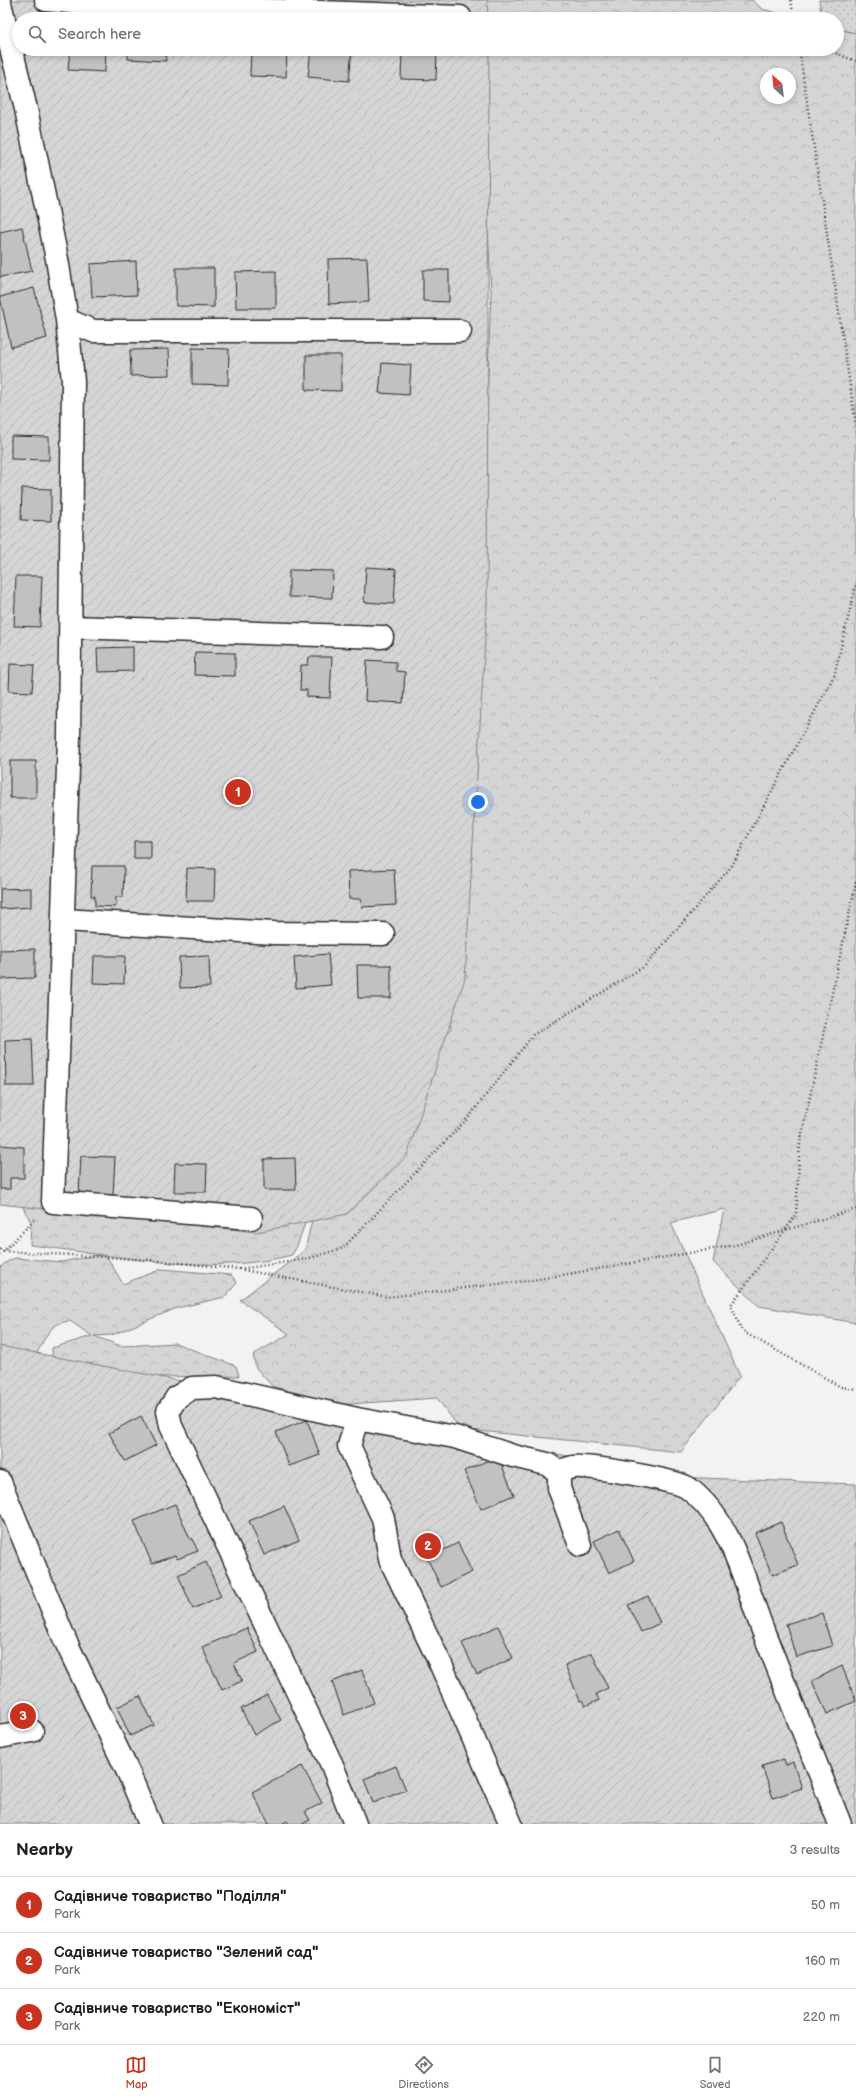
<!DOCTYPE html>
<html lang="en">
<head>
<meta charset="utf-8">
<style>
  :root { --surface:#fff; --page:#f6f6f6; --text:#202124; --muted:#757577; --line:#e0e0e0; --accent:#c8321e }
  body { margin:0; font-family:"Balsamiq Sans",sans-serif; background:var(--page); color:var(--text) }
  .compass { position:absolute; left:760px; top:68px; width:36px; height:36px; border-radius:50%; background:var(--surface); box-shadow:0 2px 6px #0003; rotate:333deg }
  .you { position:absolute; left:478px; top:802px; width:14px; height:14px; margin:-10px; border:3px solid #fff; border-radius:50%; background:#1a73e8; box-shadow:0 0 0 6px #1a73e833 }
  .badge { display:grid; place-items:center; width:26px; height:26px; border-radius:50%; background:var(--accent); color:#fff; font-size:13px; font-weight:700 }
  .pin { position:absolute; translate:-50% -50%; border:2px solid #fff; box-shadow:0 1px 4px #0006 }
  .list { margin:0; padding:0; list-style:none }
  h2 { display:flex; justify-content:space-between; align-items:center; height:52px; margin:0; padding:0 16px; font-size:17px }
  h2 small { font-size:13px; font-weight:400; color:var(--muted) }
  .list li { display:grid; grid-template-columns:26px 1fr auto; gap:12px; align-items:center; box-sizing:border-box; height:56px; padding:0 16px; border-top:1px solid var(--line) }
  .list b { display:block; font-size:15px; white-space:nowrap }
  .list p { margin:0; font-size:13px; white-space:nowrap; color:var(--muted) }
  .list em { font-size:13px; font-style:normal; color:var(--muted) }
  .icon { flex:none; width:22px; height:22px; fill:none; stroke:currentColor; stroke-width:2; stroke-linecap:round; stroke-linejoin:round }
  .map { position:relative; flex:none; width:856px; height:1824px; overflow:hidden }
  .search { position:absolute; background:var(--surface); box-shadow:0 2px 6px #0003; left:12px; right:12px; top:12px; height:44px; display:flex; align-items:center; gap:10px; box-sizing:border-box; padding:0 14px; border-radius:22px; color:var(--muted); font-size:15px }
  .sheet { height:220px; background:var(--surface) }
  nav { display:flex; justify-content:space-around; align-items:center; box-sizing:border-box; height:56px; border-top:1px solid var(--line); background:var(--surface); font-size:11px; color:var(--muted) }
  nav a { display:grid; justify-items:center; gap:2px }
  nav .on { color:var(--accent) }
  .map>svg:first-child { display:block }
  .grass { fill:url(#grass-dots); stroke:#808080 }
  .forest { fill:url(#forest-crowns); stroke:#808080; fill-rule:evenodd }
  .garden { fill:url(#garden-furrows); stroke:#808080 }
  .building { fill:#c1c1c1; stroke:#2b2b2b }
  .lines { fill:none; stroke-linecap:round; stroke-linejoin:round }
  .minor-casing { stroke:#2b2b2b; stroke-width:25 }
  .path { stroke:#2b2b2b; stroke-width:2.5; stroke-dasharray:1 3; stroke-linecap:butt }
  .minor { stroke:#fff; stroke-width:22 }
</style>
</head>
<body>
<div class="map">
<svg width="856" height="1824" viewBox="0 0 856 1824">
  <defs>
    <pattern id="grass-dots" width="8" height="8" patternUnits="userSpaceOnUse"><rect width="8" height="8" fill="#d5d5d5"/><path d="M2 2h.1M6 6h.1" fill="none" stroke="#b7b7b7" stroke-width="1.8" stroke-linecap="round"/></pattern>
    <pattern id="forest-crowns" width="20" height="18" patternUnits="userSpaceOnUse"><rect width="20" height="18" fill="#d5d5d5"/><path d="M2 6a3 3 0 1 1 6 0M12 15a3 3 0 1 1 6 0" fill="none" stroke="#b7b7b7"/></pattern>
    <pattern id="garden-furrows" width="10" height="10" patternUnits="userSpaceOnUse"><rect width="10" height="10" fill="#d5d5d5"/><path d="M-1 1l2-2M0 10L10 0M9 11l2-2" fill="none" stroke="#b7b7b7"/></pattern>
  </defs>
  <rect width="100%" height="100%" fill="#f2f2f2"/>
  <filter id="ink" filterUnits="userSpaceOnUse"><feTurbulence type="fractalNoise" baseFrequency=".025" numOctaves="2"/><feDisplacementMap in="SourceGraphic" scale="8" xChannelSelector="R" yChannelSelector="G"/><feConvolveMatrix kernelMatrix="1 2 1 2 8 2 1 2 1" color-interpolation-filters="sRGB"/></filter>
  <g filter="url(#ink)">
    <path class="grass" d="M819 0H856V43L837 40V19H822Z"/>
    <path class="forest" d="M462 0H752L762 9 800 19H469Z
      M837 29 856 33V1323L759 1306 713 1262 724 1209 671 1223 740 1376 681 1452 460 1429 437 1398 335 1405 272 1386 256 1368 253 1355 289 1334 240 1300 305 1250 322 1178 383 1075 451 1030 435 907 479 620 491 292 480 49H837ZM766 74H790V98H766Z
      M15 1193 307 1218 297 1246 292 1255C210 1277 113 1255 30 1245L31 1222Z
      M96 1255 107 1257 123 1284 162 1269 231 1275 237 1283 225 1297 177 1308 112 1335 94 1336 121 1346 175 1343 236 1366 239 1376 53 1378 52 1348 92 1336 70 1321C49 1323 46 1337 37 1353L0 1367V1268L5 1263 15 1258 62 1262Z"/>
    <path class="garden" d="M0 0H487L488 19H19V49H489L487 606 465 978 407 1156 347 1214 257 1232 0 1204Z
      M0 1346 676 1477 856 1484V1824H0Z"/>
    <path class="building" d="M70 49H106L105 72 68 70Z
      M128 49H166V61L128 59Z
      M251 49H287L286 77 250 76Z
      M311 49H352L349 81 308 77Z
      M402 49H437L436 80 401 79Z
      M22 227 32 271 0 277V232Z
      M367 258 369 302 329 304 328 259Z
      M136 261 137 295 92 297 90 264Z
      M176 268H214V307L176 306Z
      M423 270H449V302L423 301Z
      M276 271V308H236L235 272Z
      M34 288 47 338 11 347 0 297Z
      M192 348 229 349 228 385 192 384Z
      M169 349 170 375 131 376 130 350Z
      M306 355H341V391L306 390Z
      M382 363 411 365 409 395 379 393Z
      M11 436 49 437V460L11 459Z
      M22 488 51 489V521L21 520Z
      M366 567 396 569 394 604 364 602Z
      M289 570 333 571 332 598 289 597Z
      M16 576H42L40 627 14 626Z
      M133 647V671L98 672 97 648Z
      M195 652 235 653V676L194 675Z
      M309 657H332L330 698 307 697V690H300L301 665H308Z
      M367 660 396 662V671L405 672 403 703 365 701Z
      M10 664 34 665 32 692 9 691Z
      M10 761H36V798H10Z
      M134 841H151V859H134Z
      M92 866H124L123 897H116V907L95 906V896H91Z
      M187 868 215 869 214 901H186Z
      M394 869 396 905 362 907 361 899H349L348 871Z
      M31 888V907L0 909V889Z
      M35 949V978L0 979V950Z
      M328 954 331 985 296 988 294 957Z
      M94 956H125L124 984 93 983Z
      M209 956 210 987 180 988 179 957Z
      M357 965H391V998H358Z
      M32 1039 34 1086H6L5 1040Z
      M0 1145 24 1147V1178H10V1189H0Z
      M81 1156 115 1157 113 1195 79 1194Z
      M295 1158 296 1190H264V1159Z
      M175 1163 207 1164 206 1192H174Z
      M141 1416 156 1445 125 1461 109 1433Z
      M307 1420 320 1455 289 1466 276 1432Z
      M498 1456 514 1495 481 1509 464 1471Z
      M175 1504 190 1539H192L198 1551 177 1559 175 1555 152 1564 134 1521Z
      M284 1506 299 1540 264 1555 249 1521Z
      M781 1522 798 1565 772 1575 755 1533Z
      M619 1529 634 1561 609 1573 594 1541Z
      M458 1543 472 1572 441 1587 427 1558Z
      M206 1562 221 1596 193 1609 178 1575Z
      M648 1596 660 1623 641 1632 628 1605Z
      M822 1613 832 1646 796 1657 786 1624Z
      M498 1626 513 1658 477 1675 462 1643Z
      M247 1628 258 1652 234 1663 242 1681 222 1690 202 1647Z
      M592 1653 608 1688 596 1694 599 1700 585 1706 582 1700 580 1701 565 1665Z
      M842 1666 856 1701 827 1714 812 1681Z
      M362 1670 374 1703 344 1715 332 1682Z
      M267 1695 281 1720 254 1735 241 1709Z
      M140 1696 154 1725 130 1736 117 1707Z
      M784 1759 786 1765 793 1762 802 1788 773 1798 762 1766Z
      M302 1766 322 1803 305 1812 310 1820 302 1824H289L287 1821 282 1824H269L252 1792Z
      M396 1766 406 1790 373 1803 364 1779Z"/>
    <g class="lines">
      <defs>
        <path id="minor" d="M46 0 94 4 460 17
          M0 3 26 109 57 259 67 320 73 381 69 738 53 1202 251 1218
          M67 320 93 331H460
          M71 627 382 637
          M64 920 274 933 383 934
          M357 1419 349 1446 383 1518 390 1559 441 1665 511 1824
          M559 1472C563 1470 568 1468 573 1467 588 1465 677 1480 688 1488 734 1523 744 1583 764 1633 789 1697 815 1760 840 1824
          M559 1472V1488L580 1545
          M0 1482 65 1640 129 1774 150 1824
          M0 1737 32 1731
          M355 1824 332 1765 171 1426 168 1411 177 1397 192 1388 216 1387 357 1419 455 1437 513 1456 547 1464 559 1472"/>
      </defs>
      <use href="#minor" class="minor-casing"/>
      <path class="path" d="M791 0 794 19
        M799 49 856 425
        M825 49 856 61
        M856 882 800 1143 796 1215 731 1305 742 1331 841 1387 856 1389
        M0 1249 4 1251 152 1260 240 1269 307 1259 343 1248 468 1118 533 1035 645 966 731 867 834 676 856 585
        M0 1255 34 1220
        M243 1270 387 1297 533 1280 736 1245 856 1209"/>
      <use href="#minor" class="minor"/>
    </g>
  </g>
</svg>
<svg class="compass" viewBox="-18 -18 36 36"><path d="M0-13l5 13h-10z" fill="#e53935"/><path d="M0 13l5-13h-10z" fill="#757577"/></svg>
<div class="you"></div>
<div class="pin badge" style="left:238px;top:792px">1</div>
<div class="pin badge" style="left:428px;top:1546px">2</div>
<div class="pin badge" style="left:23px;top:1716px">3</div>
<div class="search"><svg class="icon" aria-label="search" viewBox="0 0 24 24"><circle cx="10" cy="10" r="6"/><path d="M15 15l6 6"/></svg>Search here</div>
</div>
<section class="sheet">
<h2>Nearby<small>3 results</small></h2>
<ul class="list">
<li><span class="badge">1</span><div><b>Садівниче товариство &quot;Поділля&quot;</b><p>Park</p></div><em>50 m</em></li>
<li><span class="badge">2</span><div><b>Садівниче товариство &quot;Зелений сад&quot;</b><p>Park</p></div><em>160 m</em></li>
<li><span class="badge">3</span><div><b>Садівниче товариство &quot;Економіст&quot;</b><p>Park</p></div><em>220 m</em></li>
</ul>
</section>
<nav>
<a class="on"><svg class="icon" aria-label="map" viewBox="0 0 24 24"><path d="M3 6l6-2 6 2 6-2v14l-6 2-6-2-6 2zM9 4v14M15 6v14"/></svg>Map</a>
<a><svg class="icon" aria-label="directions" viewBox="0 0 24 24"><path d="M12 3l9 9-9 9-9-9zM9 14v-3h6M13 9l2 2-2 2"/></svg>Directions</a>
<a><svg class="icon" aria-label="saved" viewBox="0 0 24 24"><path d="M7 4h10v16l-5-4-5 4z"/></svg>Saved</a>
</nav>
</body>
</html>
